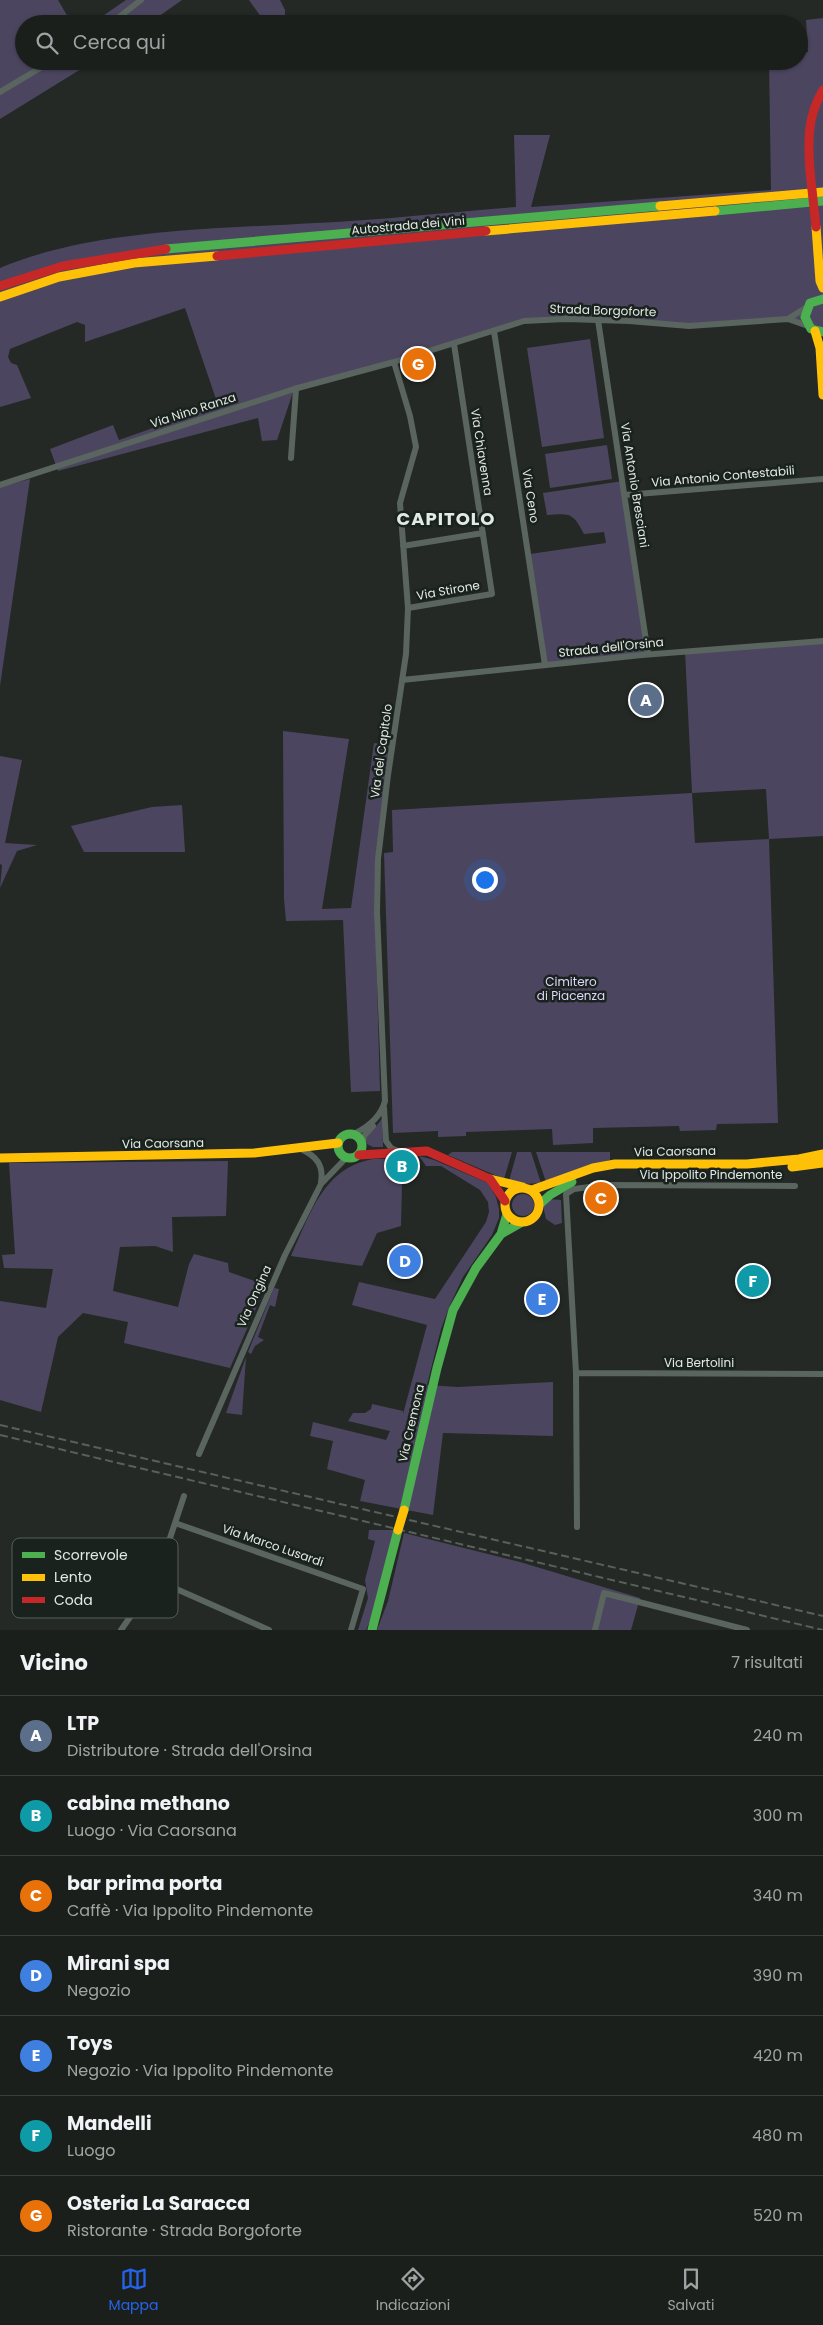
<!DOCTYPE html>
<html lang="it">
<head>
<meta charset="utf-8">
<style>
  :root { --surface:#1b1f1c; --page:#242725; --text:#f1f3f6; --muted:#a0a2a3; --line:#393d3b; --accent:#2563eb }
  body { margin:0; font-family:Poppins,sans-serif; background:var(--page); color:var(--text) }
  .you { position:absolute; left:484px; top:879px; width:18px; height:18px; margin:-12px; border:4px solid #fff; border-radius:50%; background:#1a73e8; box-shadow:0 0 0 8px #1a73e833 }
  .badge { display:grid; place-items:center; width:32px; height:32px; border-radius:50%; background:var(--accent); color:#fff; font-size:16px; font-weight:700 }
  .pin { position:absolute; translate:-50% -50%; border:2px solid #fff; box-shadow:0 1px 5px #0006 }
  .list { margin:0; padding:0; list-style:none }
  h2 { display:flex; justify-content:space-between; align-items:center; height:65px; margin:0; padding:0 20px; font-size:21px }
  h2 small { font-size:16px; font-weight:400; color:var(--muted) }
  .list li { display:grid; grid-template-columns:32px 1fr auto; gap:15px; align-items:center; box-sizing:border-box; height:80px; padding:0 20px; border-top:1px solid var(--line) }
  .list b { display:block; font-size:19px; white-space:nowrap }
  .list p { margin:0; font-size:16px; white-space:nowrap; color:var(--muted) }
  .list em { font-size:16px; font-style:normal; color:var(--muted) }
  .icon { flex:none; width:28px; height:28px; fill:none; stroke:currentColor; stroke-width:2; stroke-linecap:round; stroke-linejoin:round }
  .map { position:relative; flex:none; width:823px; height:1630px; overflow:hidden }
  .search { position:absolute; background:var(--surface); box-shadow:0 1px 4px #0004; left:15px; right:15px; top:15px; height:55px; display:flex; align-items:center; gap:12px; box-sizing:border-box; padding:0 18px; border-radius:28px; color:var(--muted); font-size:19px }
  .sheet { height:625px; background:var(--surface) }
  nav { display:flex; justify-content:space-around; align-items:center; box-sizing:border-box; height:70px; border-top:1px solid var(--line); background:var(--surface); font-size:14px; color:var(--muted) }
  nav a { display:grid; justify-items:center; gap:2px }
  nav .on { color:var(--accent) }
  .map>svg:first-child { display:block }
  .green { fill:#4c455f; fill-rule:evenodd }
  .lines { fill:none; stroke-linecap:round; stroke-linejoin:round }
  .street { stroke:#5a655f; stroke-width:6 }
  .fast { stroke:#4caf50; stroke-width:9 }
  .slow { stroke:#ffc107; stroke-width:9 }
  .jam { stroke:#c62828; stroke-width:9 }
  .rail { stroke:#58605c; stroke-width:2; stroke-dasharray:8 4; stroke-linecap:butt }
  .slow-bridge { stroke:#ffc107; stroke-width:9 }
  .jam-bridge { stroke:#c62828; stroke-width:9 }
  .labels { text-anchor:middle; dominant-baseline:central; stroke-width:5; stroke-linejoin:round; paint-order:stroke }
  .street-label { font-size:12px; fill:#e3e9e5; stroke:#19221d }
  .park-label { font-size:12px; fill:#dfd5fd; stroke:#19221d }
  .district-label { font-size:18px; font-weight:bold; letter-spacing:1px; fill:#e3e9e5; stroke:#19221d }
  .key { fill:#19221d; stroke:#565e59; stroke-width:1 }
  .key-label { font-size:14px; fill:#e3e9e5 }
</style>
</head>
<body>
<div class="map">
<svg width="823" height="1630" viewBox="0 0 823 1630">
  <rect width="100%" height="100%" fill="#242926"/>
  <path class="green" d="M0 0H58L72 24H24V61H94L0 119Z
    M126 0H182L148 24H91Z
    M249 0H280L285 10V24H266Z
    M823 18V335L800 323 768 320 690 327 598 321H523L294 389 277 440 262 441 258 418 58 471 50 449 113 425 119 440 218 405 185 308 85 342V325L77 322 10 349 8 357 11 363 17 365 31 398 0 407V268C93 229 216 229 316 223 383 220 449 212 516 207L514 135H550L531 207 771 190 769 61H799V54L808 52 806 20Z
    M590 339 604 438 542 447 527 348Z
    M607 445 612 479 550 488 545 454Z
    M30 479 0 686V487Z
    M623 481 648 654 545 665 530 554 606 543 604 532 584 534C573 513 571 513 547 515L543 493Z
    M823 641V836L769 839 778 1123 717 1124 716 1130 680 1131 679 1126 593 1128V1143L553 1145 552 1129 466 1132V1136L438 1137V1131L393 1133 384 853 393 852 392 810 692 793 685 651ZM766 789 769 839 695 843 692 793Z
    M283 731 349 739 322 909 351 908 374 743 392 746 375 909 380 1091 351 1092 343 920 286 921 284 899Z
    M0 756 22 760 5 843 37 845 17 851 0 888 2 865 0 864Z
    M182 805 185 852H84L71 826 152 807Z
    M382 1119 383 1147H373L367 1144 366 1138Z
    M452 1152H512L504 1179 448 1155Z
    M517 1152H531L541 1183 525 1184 509 1181Z
    M536 1152H610V1160L546 1182Z
    M419 1156 434 1160 488 1183 496 1197 499 1209V1218L492 1235 463 1277 450 1305 441 1329 427 1385 458 1387 553 1382V1436L443 1433 433 1515 360 1501 365 1480 327 1469 333 1441 310 1436 313 1422 386 1440 390 1431 348 1421 353 1413H365L371 1409 372 1404 403 1411V1414L427 1325 352 1305 359 1282 435 1299 486 1222 489 1212 488 1202 480 1190 441 1166H426Z
    M374 1159H409L408 1184H402L401 1226 377 1233 362 1266 291 1256C310 1215 323 1167 374 1159Z
    M228 1161 226 1216 172 1217 173 1252 155 1246 120 1247 113 1291 178 1307 189 1264 194 1254 228 1263 229 1272 266 1285 230 1368 124 1343 128 1322 83 1313 58 1337 41 1412 0 1400V1301L46 1308 53 1269 4 1268 2 1255 15 1254 9 1163Z
    M512 1205a11 11 0 1 1 22 0a11 11 0 1 1-22 0Z
    M548 1199 561 1200 562 1223 555 1225 546 1219 543 1206Z
    M274 1288 279 1289 275 1307 270 1305 258 1337 264 1340 255 1346 251 1354 248 1352Z
    M246 1357 242 1415 226 1413Z
    M369 1530H394L370 1621 366 1630H358L368 1598 365 1580 375 1541 368 1539Z
    M404 1533 520 1562 640 1598 631 1630H377L388 1601Z"/>
  <g class="lines">
    <path class="street" d="M110 24 141 0
      M0 92 52 61
      M788 319 807 307
      M598 320 648 654
      M494 331 545 665
      M291 458 296 389
      M0 485 294 389 394 362 524 321 565 319 629 321 689 326 788 319 808 326
      M625 495 823 479
      M403 546 483 533
      M408 608 492 594 454 344
      M402 680 642 655 823 641
      M384 1108 386 1141 391 1148 398 1151
      M354 1134C368 1127 381 1117 385 1101L377 912 378 859 388 775 406 654 408 608 400 503 416 447 410 416 394 362
      M363 1144 364 1136 373 1126
      M301 1149C316 1156 324 1165 321 1182
      M576 1373 823 1374
      M199 1454 285 1255 321 1184 346 1158
      M175 1523 363 1589 351 1630
      M577 1527 576 1373 566 1194 574 1189 605 1185 795 1186
      M156 1580 269 1630
      M121 1630 156 1580 184 1496
      M595 1630 604 1593 747 1630"/>
    <path class="fast" d="M715 211 823 201
      M166 249 660 206
      M823 299 810 303 805 317 811 329 823 332
      M338 1146a12 12 0 1 1 24 0a12 12 0 1 1-24 0Z
      M540 1204 550 1195 572 1182
      M501 1234 522 1222
      M404 1510 437 1368 453 1310 476 1268 501 1234 507 1214
      M372 1630 398 1530"/>
    <path class="slow" d="M660 206 823 192
      M816 227 820 281 823 288
      M486 231 715 211
      M0 297 59 277 134 263 217 256
      M815 331 820 348 823 395
      M0 1158 254 1153 338 1143
      M792 1167 823 1163
      M490 1179 523 1187
      M505 1205a17 17 0 1 1 34 0a17 17 0 1 1-34 0Z
      M532 1190 593 1168 615 1164H747L799 1159 823 1154"/>
    <path class="jam" d="M810 171C808 142 807 116 823 90
      M217 256 486 231
      M0 286 63 266 166 249
      M359 1155 427 1151 490 1179 505 1201"/>
    <path class="rail" d="M0 1425 823 1616
      M0 1435 823 1630"/>
    <path class="slow-bridge" d="M398 1530 404 1510"/>
    <path class="jam-bridge" d="M810 171 816 227"/>
  </g>
  <g class="labels">
    <g class="street-label">
      <text transform="translate(408 225) rotate(-5)">Autostrada dei Vini</text>
      <text transform="translate(603 310) rotate(2)">Strada Borgoforte</text>
      <text transform="translate(193 410) rotate(-18)">Via Nino Ranza</text>
      <text transform="translate(482 452) rotate(81)">Via Chiavenna</text>
      <text transform="translate(723 476) rotate(-5)">Via Antonio Contestabili</text>
      <text transform="translate(635 485) rotate(81)">Via Antonio Bresciani</text>
      <text transform="translate(531 496) rotate(81)">Via Ceno</text>
      <text transform="translate(448 590) rotate(-10)">Via Stirone</text>
      <text transform="translate(611 647) rotate(-6)">Strada dell'Orsina</text>
      <text transform="translate(381 751) rotate(-82)">Via del Capitolo</text>
      <text transform="translate(163 1143) rotate(-1)">Via Caorsana</text>
      <text transform="translate(675 1151) rotate(-1)">Via Caorsana</text>
      <text x="711" y="1174">Via Ippolito Pindemonte</text>
      <text transform="translate(254 1296) rotate(-66)">Via Ongina</text>
      <text x="699" y="1362">Via Bertolini</text>
      <text transform="translate(411 1423) rotate(-77)">Via Cremona</text>
      <text transform="translate(273 1545) rotate(19)">Via Marco Lusardi</text>
    </g>
    <g class="park-label">
      <text x="571" y="981">Cimitero<tspan x="571" dy="14">di Piacenza</tspan></text>
    </g>
    <g class="district-label">
      <text x="446" y="518">CAPITOLO</text>
    </g>
  </g>
  <rect x="12" y="1538" width="166" height="80" rx="8" class="key"/>
  <rect x="22" y="1552" width="23" height="6" fill="#4caf50"/>
  <rect x="22" y="1574" width="23" height="7" fill="#ffc107"/>
  <rect x="22" y="1597" width="23" height="6" fill="#c62828"/>
  <g class="key-label">
    <text x="54" y="1560">Scorrevole</text>
    <text x="54" y="1582">Lento</text>
    <text x="54" y="1605">Coda</text>
  </g>
</svg>
<div class="you"></div>
<div class="pin badge" style="left:646px;top:700px;background:#5c6f8a">A</div>
<div class="pin badge" style="left:402px;top:1166px;background:#0f9aa8">B</div>
<div class="pin badge" style="left:601px;top:1198px;background:#e8710a">C</div>
<div class="pin badge" style="left:405px;top:1261px;background:#3f7fe0">D</div>
<div class="pin badge" style="left:542px;top:1299px;background:#3f7fe0">E</div>
<div class="pin badge" style="left:753px;top:1281px;background:#0f9aa8">F</div>
<div class="pin badge" style="left:418px;top:364px;background:#e8710a">G</div>
<div class="search"><svg class="icon" aria-label="search" viewBox="0 0 24 24"><circle cx="10" cy="10" r="6"/><path d="M15 15l6 6"/></svg>Cerca qui</div>
</div>
<section class="sheet">
<h2>Vicino<small>7 risultati</small></h2>
<ul class="list">
<li><span class="badge" style="background:#5c6f8a">A</span><div><b>LTP</b><p>Distributore · Strada dell'Orsina</p></div><em>240 m</em></li>
<li><span class="badge" style="background:#0f9aa8">B</span><div><b>cabina methano</b><p>Luogo · Via Caorsana</p></div><em>300 m</em></li>
<li><span class="badge" style="background:#e8710a">C</span><div><b>bar prima porta</b><p>Caffè · Via Ippolito Pindemonte</p></div><em>340 m</em></li>
<li><span class="badge" style="background:#3f7fe0">D</span><div><b>Mirani spa</b><p>Negozio</p></div><em>390 m</em></li>
<li><span class="badge" style="background:#3f7fe0">E</span><div><b>Toys</b><p>Negozio · Via Ippolito Pindemonte</p></div><em>420 m</em></li>
<li><span class="badge" style="background:#0f9aa8">F</span><div><b>Mandelli</b><p>Luogo</p></div><em>480 m</em></li>
<li><span class="badge" style="background:#e8710a">G</span><div><b>Osteria La Saracca</b><p>Ristorante · Strada Borgoforte</p></div><em>520 m</em></li>
</ul>
</section>
<nav>
<a class="on"><svg class="icon" aria-label="map" viewBox="0 0 24 24"><path d="M3 6l6-2 6 2 6-2v14l-6 2-6-2-6 2zM9 4v14M15 6v14"/></svg>Mappa</a>
<a><svg class="icon" aria-label="directions" viewBox="0 0 24 24"><path d="M12 3l9 9-9 9-9-9zM9 14v-3h6M13 9l2 2-2 2"/></svg>Indicazioni</a>
<a><svg class="icon" aria-label="saved" viewBox="0 0 24 24"><path d="M7 4h10v16l-5-4-5 4z"/></svg>Salvati</a>
</nav>
</body>
</html>
